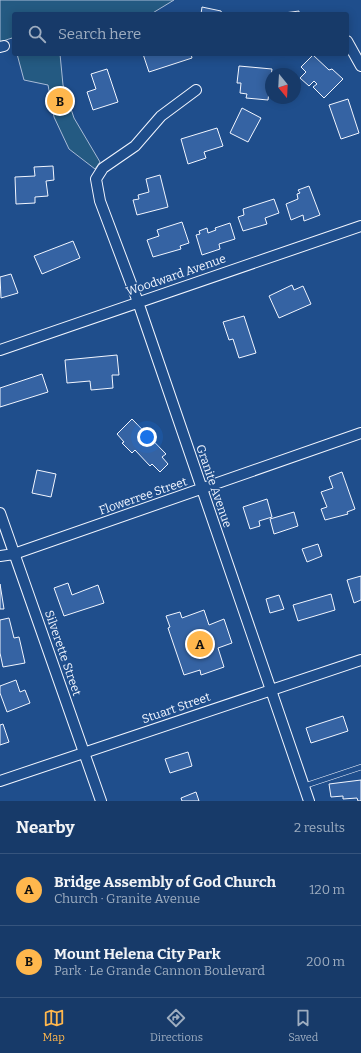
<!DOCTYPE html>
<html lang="en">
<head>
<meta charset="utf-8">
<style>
  :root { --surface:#173a69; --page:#20416f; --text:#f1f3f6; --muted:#9eadc0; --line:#36547d; --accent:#ffb74d }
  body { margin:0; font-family:Bitter,serif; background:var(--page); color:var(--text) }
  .compass { position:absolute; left:265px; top:68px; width:36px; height:36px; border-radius:50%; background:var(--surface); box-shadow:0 2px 10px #0003; rotate:162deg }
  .you { position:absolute; left:147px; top:437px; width:14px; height:14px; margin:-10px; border:3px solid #fff; border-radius:50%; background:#1a73e8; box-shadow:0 0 0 6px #1a73e833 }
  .badge { display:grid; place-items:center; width:26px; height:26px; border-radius:50%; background:var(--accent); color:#111; font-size:13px; font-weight:700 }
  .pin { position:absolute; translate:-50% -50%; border:2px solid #fff; box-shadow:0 1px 4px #0006 }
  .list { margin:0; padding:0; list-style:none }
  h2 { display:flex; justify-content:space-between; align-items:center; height:52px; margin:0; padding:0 16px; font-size:17px }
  h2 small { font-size:13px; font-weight:400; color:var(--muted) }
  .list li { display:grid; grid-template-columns:26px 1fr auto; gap:12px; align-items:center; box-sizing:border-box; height:72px; padding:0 16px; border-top:1px solid var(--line) }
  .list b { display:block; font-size:15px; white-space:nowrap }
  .list p { margin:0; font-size:13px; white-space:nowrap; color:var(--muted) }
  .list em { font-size:13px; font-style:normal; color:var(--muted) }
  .icon { flex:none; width:22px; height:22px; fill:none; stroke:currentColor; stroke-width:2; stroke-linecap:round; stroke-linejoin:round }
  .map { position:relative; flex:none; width:361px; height:801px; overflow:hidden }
  .search { position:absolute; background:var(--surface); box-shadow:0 2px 10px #0003; left:12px; right:12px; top:12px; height:44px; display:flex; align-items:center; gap:10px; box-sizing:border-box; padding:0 14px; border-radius:4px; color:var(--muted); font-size:15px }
  .sheet { height:196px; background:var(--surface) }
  nav { display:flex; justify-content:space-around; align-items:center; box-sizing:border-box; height:56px; border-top:1px solid var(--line); background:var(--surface); font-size:11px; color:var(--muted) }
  nav a { display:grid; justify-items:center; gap:2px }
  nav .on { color:var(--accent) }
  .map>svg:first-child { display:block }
  .green { fill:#245a82; stroke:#a8bbd7 }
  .building { fill:#3563a3; stroke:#f2f6ff }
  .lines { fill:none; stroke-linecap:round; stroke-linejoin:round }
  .service-casing { stroke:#f2f6ff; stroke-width:6 }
  .minor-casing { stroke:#f2f6ff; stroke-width:12 }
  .service { stroke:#1f4e8c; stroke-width:5 }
  .minor { stroke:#1f4e8c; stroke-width:10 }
  .labels { text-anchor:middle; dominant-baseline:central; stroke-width:3; stroke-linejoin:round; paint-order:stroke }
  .street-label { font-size:12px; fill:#f2f6ff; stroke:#1f4e8c }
</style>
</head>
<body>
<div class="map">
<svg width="361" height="801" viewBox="0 0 361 801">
  <rect width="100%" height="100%" fill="#1f4e8c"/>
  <path class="green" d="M0 0H174L151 14H14V44L12 38 0 42Z
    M17 54H60L63 85 74 118 100 162 95 169 69 149 54 117 48 85 24 80Z"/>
  <path class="building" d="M202 7 221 11 222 14H201Z
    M299 11V14H277Z
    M143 54H191L192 58 149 72Z
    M313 55 329 70 332 69 343 79 324 98 313 87 317 84 314 81 309 86 300 78 306 72 301 67Z
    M239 66 272 69 268 100 246 98 247 94 240 93 241 83H237Z
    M107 69 118 102 93 110 87 92 96 89 91 74Z
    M348 99 359 133 341 139 329 105Z
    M242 108 261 118 248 142 230 133Z
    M217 128 223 146 204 152 206 158 188 164 181 139Z
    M53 166 54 180 46 181 48 196 35 197V203L16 204 15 177 35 176 34 167Z
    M160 175 168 207 137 215 133 200 139 199 138 195 149 192 146 179Z
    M309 186 320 215 304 221 303 215 291 220 286 204 298 199 297 194 300 193 298 190Z
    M274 199 279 213 265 218 267 224 243 231 238 217 244 215 243 209Z
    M182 222 189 243 180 246 181 249 153 257 147 240 159 236 157 230Z
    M230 223 235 239 219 244 220 249 202 255 196 235 200 234 199 231 207 228 208 233 216 230 215 228Z
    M73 241 80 258 42 274 34 256Z
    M11 274 18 293 1 298 0 277Z
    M292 285 294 290 303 286 311 304 279 318 269 296Z
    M244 316 256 353 239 358 233 339 229 340 223 322Z
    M117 355 119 375H112L113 388 91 390 90 381 67 383 65 360Z
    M42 374 48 392 0 407V388Z
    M132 419 166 454 162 457 168 464 160 472 152 464 150 466 135 450 132 453 122 443 124 442 117 434Z
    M37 470 56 474 51 497 32 493Z
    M342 472 355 509 347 512 348 514 325 520 321 509 327 507 321 492 333 488 329 477Z
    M267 499 272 517 259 521 260 526 250 529 243 507Z
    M294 512 298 526 274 534 270 519Z
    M318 544 322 556 307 562 302 549Z
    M361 576V600L354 603 347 580Z
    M68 583 72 595 98 585 104 603 64 616 54 588Z
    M0 584 4 609H0Z
    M331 594 335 610 298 621 293 605Z
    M279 595 284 609 270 613 266 599Z
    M204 610 209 625 224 619 232 643 218 648 224 667 201 675 200 670 184 675 168 628 170 627 166 616 180 612 182 618Z
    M9 618 14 638 19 637 25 663 3 667 0 653V620Z
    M16 680 20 692 25 690 30 703 7 712 0 693V686Z
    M343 716 348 731 311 743 306 728Z
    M3 724 9 742 0 745V725Z
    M188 752 192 766 170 773 165 759Z
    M361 780V801H358L357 798 343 799V796L331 797 329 784Z
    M196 792 199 801H182L181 798Z"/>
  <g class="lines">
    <defs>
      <path id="service" d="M304 786 361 767"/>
      <path id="minor" d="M347 41 361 66
        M0 47 4 46
        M196 90 161 116 135 146 103 168 96 179 100 201 138 302 309 801
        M0 350 361 226
        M0 513 101 801
        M0 556 14 554 361 433
        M0 781 361 660"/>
    </defs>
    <use href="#service" class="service-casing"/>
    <use href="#minor" class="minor-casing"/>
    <use href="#service" class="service"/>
    <use href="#minor" class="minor"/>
  </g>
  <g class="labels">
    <g class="street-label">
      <text transform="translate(176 275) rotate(-19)">Woodward Avenue</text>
      <text transform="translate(214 486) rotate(71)">Granite Avenue</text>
      <text transform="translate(143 496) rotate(-19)">Flowerree Street</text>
      <text transform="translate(63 653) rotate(71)">Silverette Street</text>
      <text transform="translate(176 708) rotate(-19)">Stuart Street</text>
    </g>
  </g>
</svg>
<svg class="compass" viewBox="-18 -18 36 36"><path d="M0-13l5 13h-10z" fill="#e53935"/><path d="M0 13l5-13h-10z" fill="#9eadc0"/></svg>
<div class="you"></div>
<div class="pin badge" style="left:200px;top:644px">A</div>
<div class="pin badge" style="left:60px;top:101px">B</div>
<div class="search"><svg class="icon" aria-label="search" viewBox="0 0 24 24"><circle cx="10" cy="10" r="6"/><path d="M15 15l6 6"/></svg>Search here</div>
</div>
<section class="sheet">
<h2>Nearby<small>2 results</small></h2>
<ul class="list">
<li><span class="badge">A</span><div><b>Bridge Assembly of God Church</b><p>Church · Granite Avenue</p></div><em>120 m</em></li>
<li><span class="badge">B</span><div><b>Mount Helena City Park</b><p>Park · Le Grande Cannon Boulevard</p></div><em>200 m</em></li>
</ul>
</section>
<nav>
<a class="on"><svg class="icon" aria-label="map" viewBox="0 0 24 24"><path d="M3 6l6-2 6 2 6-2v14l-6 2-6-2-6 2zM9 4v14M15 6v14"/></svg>Map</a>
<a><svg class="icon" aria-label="directions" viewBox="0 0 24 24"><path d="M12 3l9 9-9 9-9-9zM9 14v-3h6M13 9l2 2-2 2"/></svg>Directions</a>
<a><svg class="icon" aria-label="saved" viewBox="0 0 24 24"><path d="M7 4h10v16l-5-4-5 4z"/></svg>Saved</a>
</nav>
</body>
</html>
